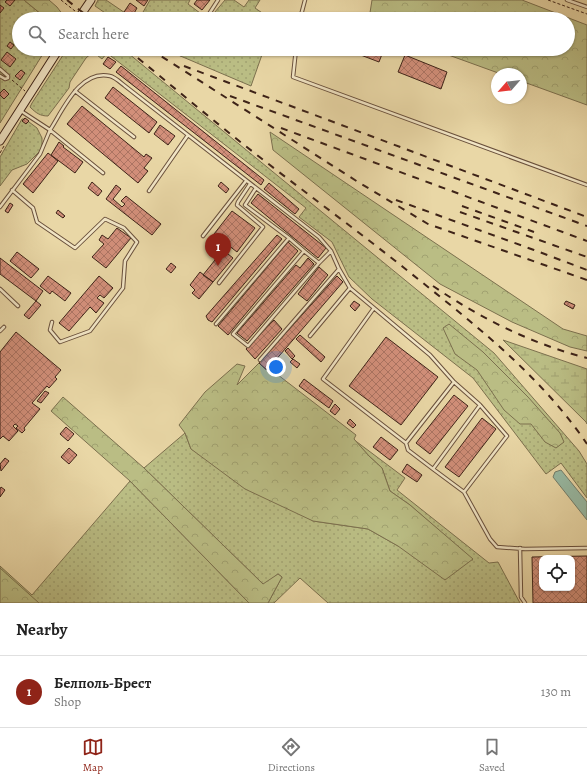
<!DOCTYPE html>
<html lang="en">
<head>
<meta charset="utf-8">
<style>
  :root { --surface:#fff; --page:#f6f6f6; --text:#222; --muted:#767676; --line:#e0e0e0; --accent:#8f2418 }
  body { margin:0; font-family:Alegreya,serif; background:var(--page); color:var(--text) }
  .controls { position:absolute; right:12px; bottom:12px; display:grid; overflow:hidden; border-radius:8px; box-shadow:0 1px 3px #0004 }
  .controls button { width:36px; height:36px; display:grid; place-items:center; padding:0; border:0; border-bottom:1px solid var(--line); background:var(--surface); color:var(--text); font:20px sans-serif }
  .compass { position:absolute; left:491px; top:68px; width:36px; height:36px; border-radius:50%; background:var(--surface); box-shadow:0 1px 3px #0004; rotate:242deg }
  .you { position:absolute; left:276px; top:367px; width:14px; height:14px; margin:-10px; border:3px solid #fff; border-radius:50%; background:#1a73e8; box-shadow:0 0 0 6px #1a73e833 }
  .badge { display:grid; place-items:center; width:26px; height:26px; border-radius:50%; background:var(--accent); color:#fff; font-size:13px; font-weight:700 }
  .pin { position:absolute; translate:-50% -33px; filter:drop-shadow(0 1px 2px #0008) }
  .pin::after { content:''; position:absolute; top:21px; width:14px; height:12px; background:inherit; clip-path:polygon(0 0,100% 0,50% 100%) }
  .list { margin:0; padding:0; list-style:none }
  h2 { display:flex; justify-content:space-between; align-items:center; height:52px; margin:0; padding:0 16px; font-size:17px }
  h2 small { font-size:13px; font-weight:400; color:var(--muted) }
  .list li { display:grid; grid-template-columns:26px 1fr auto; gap:12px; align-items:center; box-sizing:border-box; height:72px; padding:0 16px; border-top:1px solid var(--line) }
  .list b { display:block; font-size:15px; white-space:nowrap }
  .list p { margin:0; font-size:13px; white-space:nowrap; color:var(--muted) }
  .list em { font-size:13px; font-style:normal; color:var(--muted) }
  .icon { flex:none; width:22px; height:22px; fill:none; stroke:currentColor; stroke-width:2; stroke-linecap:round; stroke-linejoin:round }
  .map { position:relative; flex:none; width:587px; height:603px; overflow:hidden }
  .search { position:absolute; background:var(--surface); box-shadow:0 1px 3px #0004; left:12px; right:12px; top:12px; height:44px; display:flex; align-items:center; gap:10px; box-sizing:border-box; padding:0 14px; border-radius:22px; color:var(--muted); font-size:15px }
  .sheet { height:124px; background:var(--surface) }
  nav { display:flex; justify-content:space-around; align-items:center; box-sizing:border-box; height:56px; border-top:1px solid var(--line); background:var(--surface); font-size:11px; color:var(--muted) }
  nav a { display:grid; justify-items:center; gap:2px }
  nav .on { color:var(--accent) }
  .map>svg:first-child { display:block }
  .green { fill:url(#green-dots); stroke:#7c704e }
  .forest { fill:url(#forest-crowns); stroke:#7c704e }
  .wetland { fill:url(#wetland-marsh); stroke:#7c704e }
  .water { fill:#98baa4; stroke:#747e6c }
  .building { fill:url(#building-cross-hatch); stroke:#3e2318; fill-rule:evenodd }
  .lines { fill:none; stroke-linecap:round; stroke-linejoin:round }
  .lane-casing { stroke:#69503c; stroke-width:4.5 }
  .secondary-casing { stroke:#3e2318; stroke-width:9 }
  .path { stroke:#3e2318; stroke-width:1; stroke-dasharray:3 2; stroke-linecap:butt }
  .lane { stroke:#f1e5c5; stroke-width:2.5 }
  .secondary { stroke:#f1e5c5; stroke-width:7 }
  .rail { stroke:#3e2318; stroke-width:2; stroke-dasharray:7 7; stroke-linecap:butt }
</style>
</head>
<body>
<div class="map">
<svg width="587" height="603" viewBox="0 0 587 603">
  <defs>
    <pattern id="green-dots" width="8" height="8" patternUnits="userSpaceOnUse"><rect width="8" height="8" fill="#babd84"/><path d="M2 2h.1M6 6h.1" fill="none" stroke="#a1a271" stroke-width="1.8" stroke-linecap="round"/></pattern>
    <pattern id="forest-crowns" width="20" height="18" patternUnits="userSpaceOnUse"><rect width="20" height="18" fill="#babd84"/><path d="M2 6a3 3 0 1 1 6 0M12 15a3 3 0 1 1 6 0" fill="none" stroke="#a1a271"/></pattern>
    <pattern id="wetland-marsh" width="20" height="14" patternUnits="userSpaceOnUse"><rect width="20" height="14" fill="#babd84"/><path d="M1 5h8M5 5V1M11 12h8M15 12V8" fill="none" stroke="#a1a271"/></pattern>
    <pattern id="building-cross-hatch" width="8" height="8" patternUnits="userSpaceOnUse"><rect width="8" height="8" fill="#d28f7a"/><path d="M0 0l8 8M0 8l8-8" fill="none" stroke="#ac7463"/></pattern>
  </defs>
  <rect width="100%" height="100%" fill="#e9d7a6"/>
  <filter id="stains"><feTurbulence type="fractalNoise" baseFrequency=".005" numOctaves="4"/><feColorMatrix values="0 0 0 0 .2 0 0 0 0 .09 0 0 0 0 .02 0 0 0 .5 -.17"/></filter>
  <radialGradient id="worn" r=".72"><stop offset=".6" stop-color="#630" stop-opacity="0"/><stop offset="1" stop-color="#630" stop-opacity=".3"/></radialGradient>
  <path class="green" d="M0 0H24L47 19H19V49H46L0 123Z
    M98 0H106L134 19H114L95 6Z
    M150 0H190L188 4 208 19H139Z
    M225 0H234L244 7 249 0H260L255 8 271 19H209Z
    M67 49H123L494 353 579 451 587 464V498L561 463 546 474 473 378 372 299 349 277 332 242 299 217 306 208 107 53 102 59 93 52 86 58 70 82 69 88 48 116C40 116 36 113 30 107L32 103Z
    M164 49H264L251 86Z
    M22 119H25L37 128 42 138V149L27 164 12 170 0 186V157Z
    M185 433 191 449 313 521 368 529 398 546 473 560 410 505 390 491 382 468 369 456 353 439 405 478 397 490 489 563 498 562 520 603H328L300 578 274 603H268L282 577 278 574 264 585 144 468Z
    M130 481 249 603H0V566L32 595Z"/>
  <path class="forest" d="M24 0H49L57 7 66 19H47Z
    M372 0H522L587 25V105L521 81V74H501L432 49H568V19H369Z
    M164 49H185L181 56Z
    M270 132 563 329 587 336V351L570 347 512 322 440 284 273 150Z
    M449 324 483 352 528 397 560 433 564 442 556 448 545 442 531 424H520L504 410 477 370 455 354 443 328Z
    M259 363 266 370 269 368 356 435 354 439 369 456 382 468 390 491 410 505 473 559 445 580 398 546 368 529 313 521 245 489 191 449 185 433 179 425 205 392 237 364 245 366 237 385Z
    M63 397 144 468 263 584 278 574 282 577 268 603H249L130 481 51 411Z
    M0 568 39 603H0Z"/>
  <path class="wetland" d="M503 340 587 369V424L586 422Z"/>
  <path class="water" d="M561 470 587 502V520L553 477 555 472Z"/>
  <path class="building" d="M7 0H15L10 6 5 2Z
    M136 0H148L144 6Z
    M197 0H210L202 10 194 4Z
    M130 3 137 8 132 17 124 12Z
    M0 5 4 8 0 13Z
    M10 42 14 45 11 49 7 46Z
    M345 49H384L379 62Z
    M7 52 16 59 10 67 1 60Z
    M405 55 447 72 441 89 398 72Z
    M108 57 116 62 110 69 103 64Z
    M121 66 264 180 261 185 116 72Z
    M21 70 25 73 20 80 15 76Z
    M113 87 157 122 149 133 105 98Z
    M4 89 9 94 4 99 0 95V93Z
    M82 106 144 157 146 154 152 158 144 168 148 171 138 183 67 124Z
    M25 118 29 121 26 124 22 121Z
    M160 125 175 136 168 145 154 134Z
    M59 142 64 146 63 147 83 162 75 173 51 155Z
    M48 153 58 161 33 193 23 184Z
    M92 182 102 191 98 196 88 188Z
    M221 182 229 189 226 193 218 186Z
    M269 183 299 209 295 214 264 189Z
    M116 185 121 189 113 199 122 207 125 204 121 201 126 196 161 224 152 235 106 199Z
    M258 194 326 248 318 258 251 203Z
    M10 203 13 205 8 213 5 211Z
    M58 210 65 216 63 218 56 213Z
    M232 211 255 228 237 252 214 234Z
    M117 228 131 238 106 268 92 257 104 244 99 240 102 235 108 239Z
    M277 235 282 239 212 322 208 320 206 316Z
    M288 242 298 251 228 335 218 326Z
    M223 250 233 258 213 282 203 275Z
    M17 252 39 269 31 278 10 261Z
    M0 258 43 291 36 301 0 274Z
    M308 258 314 264 247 341 237 333 296 265 300 268Z
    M171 263 176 267 171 273 166 269Z
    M319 267 328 275 307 301 298 294Z
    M200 272 213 282 199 299 192 293 195 290 190 285Z
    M48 276 71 293 65 301 52 291 50 294 40 286Z
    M99 276 113 288 104 298 100 295 97 298 104 303 96 313 90 307 69 331 59 323Z
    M337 276 343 282 267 370 259 363Z
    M36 301 41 305 29 319 24 315Z
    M354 301 360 305 355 311 350 306Z
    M566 301 575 305 573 309 564 304Z
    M274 320 282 329 255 359 246 349Z
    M16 332 61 370 55 377 57 379 49 388 47 386 32 403 40 409 24 428 25 430 22 433 16 428 18 426 15 424 13 426 18 431 9 441 3 436 0 439V352Z
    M300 335 325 357 321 362 296 339Z
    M386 337 438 377 401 425 349 386Z
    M288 348 295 356 292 359 285 351Z
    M293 359 300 364 297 368 290 362Z
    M304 379 333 401 329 408 299 386Z
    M45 391 49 393 41 403 37 401Z
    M454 395 468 406 430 454 416 443Z
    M335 404 340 409 335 415 330 411Z
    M482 418 496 429 459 477 445 467Z
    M350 419 356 425 353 428 347 423Z
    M66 427 74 434 68 441 60 434Z
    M381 437 398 450 390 460 373 447Z
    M69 448 77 455 69 464 61 457Z
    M5 458 9 461 1 471 0 464Z
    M407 464 422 475 417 482 402 472Z
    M1 487 5 490 0 497V489Z
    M587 556V603H533L532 557ZM542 558H572V588H542Z"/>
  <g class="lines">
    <defs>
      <path id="lane" d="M567 0 587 7
        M209 14 218 0
        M300 19 305 0
        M296 49 293 77 587 185
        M0 69 8 76V78L5 79 0 76
        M75 91 134 137
        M21 111 50 130C63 110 80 69 110 76 115 77 121 83 125 86L319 237 331 251 339 269 350 288 430 355 454 382 406 443 323 379 374 308
        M12 190 33 208 37 222 75 248 105 219 124 228 137 242 125 261 123 288 90 331 60 342 50 330 52 322
        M149 191 188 135
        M0 207 40 154 50 130 103 173
        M203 236 246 181
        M289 238 304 251 233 334 248 346 319 263 304 251
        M319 263 331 251
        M219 283 263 227 237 205 238 202 250 184
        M0 289 18 306
        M216 324 289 238 245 205 256 188
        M0 331 4 327
        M310 336 350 288
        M260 360 339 269
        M406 443 408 450 433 469 480 405 454 382
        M433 469 464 492 507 436 480 405
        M464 492 490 539 497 547 525 549 587 548
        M520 548 521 597 525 603"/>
      <path id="secondary" d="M78 19 91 0
        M0 141 59 49"/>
    </defs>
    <use href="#lane" class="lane-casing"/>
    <use href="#secondary" class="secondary-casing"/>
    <path class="path" d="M61 0 75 11
      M548 0 587 14
      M12 80 25 91
      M0 153 4 146"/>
    <use href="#lane" class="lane"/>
    <use href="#secondary" class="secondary"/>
    <path class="rail" d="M67 0 91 19
      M127 49C166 81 204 113 243 144 296 186 350 225 403 267 469 320 539 373 587 444
      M150 49 358 182 428 224 587 280
      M184 66 587 217
      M230 96 587 226
      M281 128 587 241
      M396 200 534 250 587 270
      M462 206 534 232
      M460 212 587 257
      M433 286C480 318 532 344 587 358"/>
  </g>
  <rect width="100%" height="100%" filter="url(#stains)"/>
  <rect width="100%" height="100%" fill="url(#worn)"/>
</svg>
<div class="controls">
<button><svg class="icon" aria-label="locate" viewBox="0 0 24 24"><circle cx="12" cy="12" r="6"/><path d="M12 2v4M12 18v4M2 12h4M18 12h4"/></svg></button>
</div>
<svg class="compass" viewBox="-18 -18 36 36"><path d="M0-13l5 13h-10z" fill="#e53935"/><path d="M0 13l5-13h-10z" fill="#767676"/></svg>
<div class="you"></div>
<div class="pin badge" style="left:218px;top:266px">1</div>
<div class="search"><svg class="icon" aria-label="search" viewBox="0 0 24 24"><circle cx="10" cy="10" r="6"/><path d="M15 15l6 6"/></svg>Search here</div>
</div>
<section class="sheet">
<h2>Nearby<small></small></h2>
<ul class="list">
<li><span class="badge">1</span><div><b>Белполь-Брест</b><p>Shop</p></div><em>130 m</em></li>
</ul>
</section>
<nav>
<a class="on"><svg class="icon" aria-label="map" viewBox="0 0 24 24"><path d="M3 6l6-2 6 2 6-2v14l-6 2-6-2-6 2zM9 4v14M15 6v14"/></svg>Map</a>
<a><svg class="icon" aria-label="directions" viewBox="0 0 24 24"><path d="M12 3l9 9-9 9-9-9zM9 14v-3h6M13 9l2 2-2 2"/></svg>Directions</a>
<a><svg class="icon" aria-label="saved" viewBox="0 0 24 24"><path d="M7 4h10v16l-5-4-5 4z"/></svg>Saved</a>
</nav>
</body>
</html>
